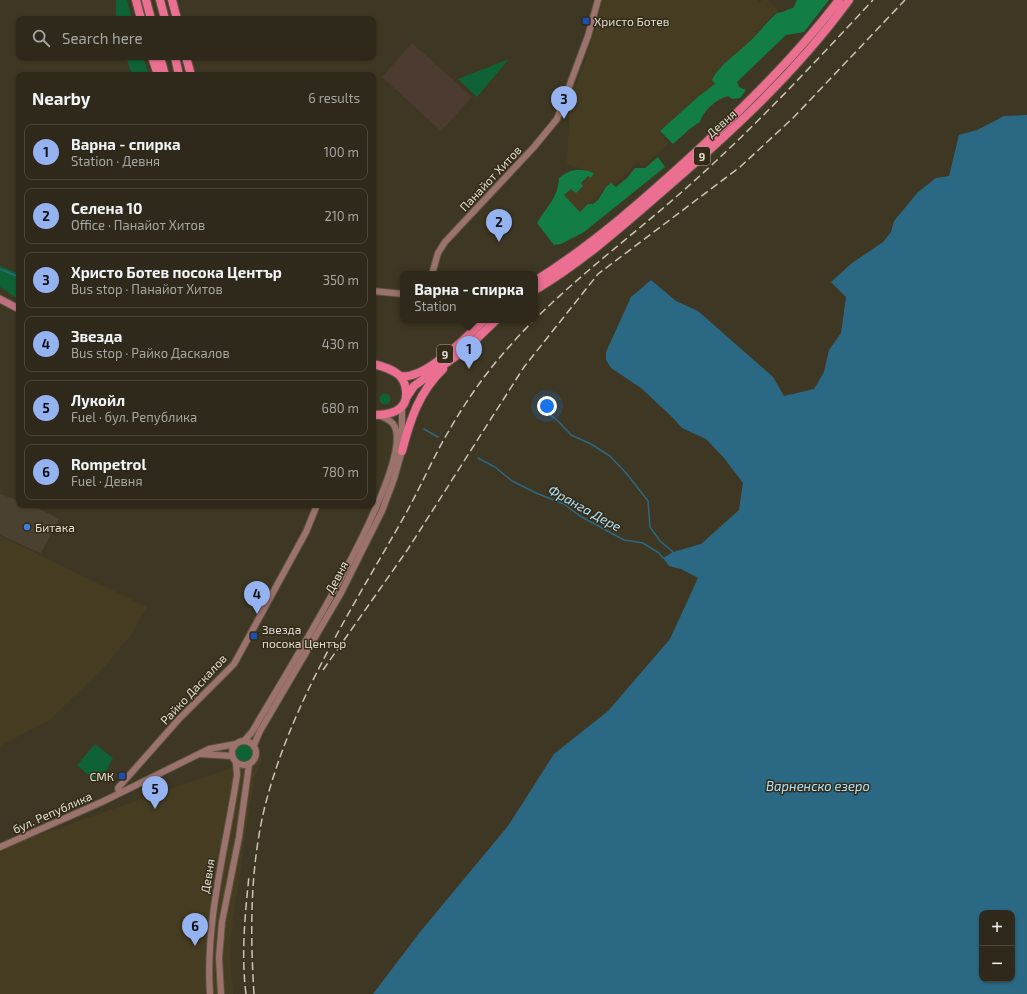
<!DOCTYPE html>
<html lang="en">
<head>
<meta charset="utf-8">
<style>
  :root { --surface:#2e291a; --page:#3a3527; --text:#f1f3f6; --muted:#a7a6a2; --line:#494539; --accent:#95b2f1 }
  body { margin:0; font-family:"Exo 2",sans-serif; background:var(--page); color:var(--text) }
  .controls { position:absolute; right:12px; bottom:12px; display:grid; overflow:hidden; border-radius:8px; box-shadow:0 1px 3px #0004 }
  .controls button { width:36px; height:36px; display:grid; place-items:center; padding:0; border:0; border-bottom:1px solid var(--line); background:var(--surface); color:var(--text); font:20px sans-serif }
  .you { position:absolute; left:547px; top:406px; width:14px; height:14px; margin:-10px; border:3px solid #fff; border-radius:50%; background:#1a73e8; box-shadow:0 0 0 6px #1a73e833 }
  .badge { display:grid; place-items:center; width:26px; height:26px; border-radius:50%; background:var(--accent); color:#111; font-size:13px; font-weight:700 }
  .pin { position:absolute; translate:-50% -33px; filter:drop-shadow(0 1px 2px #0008) }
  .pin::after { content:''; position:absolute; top:21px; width:14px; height:12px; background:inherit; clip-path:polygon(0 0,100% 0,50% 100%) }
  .popup { position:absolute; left:400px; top:271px; width:138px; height:52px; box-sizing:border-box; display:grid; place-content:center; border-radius:8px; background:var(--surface); filter:drop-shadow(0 1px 3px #0005); font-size:13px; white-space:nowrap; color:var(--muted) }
  .popup b { font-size:15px; color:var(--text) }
  .popup::after { content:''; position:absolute; left:50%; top:100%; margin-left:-8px; border:8px solid transparent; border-top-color:var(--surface) }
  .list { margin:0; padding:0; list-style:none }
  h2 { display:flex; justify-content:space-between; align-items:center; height:52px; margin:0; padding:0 16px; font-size:17px }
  h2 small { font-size:13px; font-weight:400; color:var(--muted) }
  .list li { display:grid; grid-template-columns:26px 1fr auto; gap:12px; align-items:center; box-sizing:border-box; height:56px; margin:0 8px 8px; padding:0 8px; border:1px solid var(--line); border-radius:8px }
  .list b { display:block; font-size:15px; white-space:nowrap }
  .list p { margin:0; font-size:13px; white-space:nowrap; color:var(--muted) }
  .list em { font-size:13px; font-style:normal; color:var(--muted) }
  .icon { flex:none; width:22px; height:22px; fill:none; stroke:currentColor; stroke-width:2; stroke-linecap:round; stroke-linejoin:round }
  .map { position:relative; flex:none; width:1027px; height:994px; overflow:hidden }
  .search { position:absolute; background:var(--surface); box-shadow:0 1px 3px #0004; left:16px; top:16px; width:360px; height:44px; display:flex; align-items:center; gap:10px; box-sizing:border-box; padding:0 14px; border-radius:8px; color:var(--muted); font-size:15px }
  .panel { position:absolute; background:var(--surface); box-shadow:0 1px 3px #0004; left:16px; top:72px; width:360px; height:436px; border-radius:8px }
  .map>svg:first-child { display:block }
  .commercial { fill:#4b4130 }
  .built { fill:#463c21 }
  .medical { fill:#4c3b30 }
  .green { fill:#0f6235 }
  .forest { fill:#127e45 }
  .water { fill:#2b6884; fill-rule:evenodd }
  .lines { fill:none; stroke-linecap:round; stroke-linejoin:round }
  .stream { stroke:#2b6884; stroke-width:1.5 }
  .secondary-casing { stroke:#5a5342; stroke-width:8 }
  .primary-casing { stroke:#5a5342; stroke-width:9 }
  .highway-casing { stroke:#5a5342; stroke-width:10 }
  .secondary { stroke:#9c726d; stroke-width:6 }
  .primary { stroke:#be717c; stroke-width:7 }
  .highway { stroke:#ea6f91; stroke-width:8 }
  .rail { stroke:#cac5b7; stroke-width:1.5; stroke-dasharray:8 4; stroke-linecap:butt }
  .transit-dot { fill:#1a4fb4; stroke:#342c19; stroke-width:1.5 }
  .shop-dot { fill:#3f7fe0; stroke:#342c19; stroke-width:1.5 }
  .labels { text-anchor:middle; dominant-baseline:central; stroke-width:3; stroke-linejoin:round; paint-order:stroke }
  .shield { fill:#342c19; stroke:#aea89a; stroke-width:1 }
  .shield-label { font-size:11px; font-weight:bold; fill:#e2ddd1 }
  .poi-label { font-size:12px; fill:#e2ddd1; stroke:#342c19; text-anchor:start }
  .street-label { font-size:12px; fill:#e2ddd1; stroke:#342c19 }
  .water-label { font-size:13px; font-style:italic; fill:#b1e3fd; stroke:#342c19 }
</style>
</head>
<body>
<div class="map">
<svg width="1027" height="994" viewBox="0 0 1027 994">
  <rect width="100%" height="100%" fill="#3e3723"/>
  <path class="commercial" d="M0 494 19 501V505H31L38 508 59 519 41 553 0 535Z"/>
  <path class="built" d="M603 0H757L760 2 762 0H768L777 9V13L766 22 715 84 699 96 659 132 669 143 643 167 638 162 614 185 611 183 580 212 564 195 571 188 576 193 581 183 588 176 591 178 594 173 567 164 570 99 583 67Z
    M0 536 147 607 131 635 105 666 50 720 0 746Z
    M263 757 254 779 233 919 230 953 233 994H0V848Z"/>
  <path class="medical" d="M412 43 472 97 441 131 382 77Z"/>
  <path class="green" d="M116 0H127L132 19H116Z
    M126 57H143L149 75H132Z
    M509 59 477 97 458 79Z
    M0 266 19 274V300L0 287Z
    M379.5 399a5.5 5.5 0 1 1 11 0a5.5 5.5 0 1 1-11 0Z
    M95 744 113 758 108 767 109 768 94 780 77 765Z
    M235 753a9 9 0 1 1 18 0a9 9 0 1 1-18 0Z"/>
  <path class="forest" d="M797 0H829L804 32 786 35 737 82 739 87 746 90 740 98 732 99 728 96C715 100 704 110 700 122L691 128 673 144 660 131 699 96 715 84 712 80C719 65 737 54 749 42 759 33 766 22 777 13 784 13 787 9 793 8Z
    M658 157 665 167 584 232 561 244 554 245 537 223C547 206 558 198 559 178 571 168 581 168 594 173L591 178 588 176 581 183 583 186 576 193 571 189 564 195 580 212 588 204H593L598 200 606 187 611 183 616 187 627 178 635 168H645Z"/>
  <path class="water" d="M1027 115V994H373L420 932 508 826 554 754 608 711 670 639 698 578 681 569 669 566 663 558 673 552 701 544 739 510 743 483 724 458 706 439 682 428 672 417 641 388 611 368 606 360V352L631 297 651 280 676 301 698 311 773 377 784 396 814 389 824 372 829 350 841 333 846 297 831 282 852 263 883 242 891 232 894 221 918 192 936 178 949 176 959 135 977 130 1004 116ZM982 913H1012V979H982Z"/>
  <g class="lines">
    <path class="stream" d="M0 269 19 277
      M542 408 558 421 571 435 591 444 610 456 627 474 648 501 650 527 660 541 673 552
      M424 429 438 437
      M478 458 495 467 512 481 536 493 564 504 580 516 624 540 643 543 659 553 663 558"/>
    <defs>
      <path id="secondary" d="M432 274 438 253 445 242 534 147 557 119 588 36 598 0
        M373 291 403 294
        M232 753a12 12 0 1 1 24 0a12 12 0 1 1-24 0Z
        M244 741 252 732C282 680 408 481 396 430 394 421 385 418 378 415
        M254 745 260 731 341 593 382 511 394 479 402 451V407
        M200 754 232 756
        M119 793 118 788 179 719 234 664 306 532 317 505
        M0 847 104 801 209 749 236 744
        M210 994C205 920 226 848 237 775L236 763
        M221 994 219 958 222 922 239 837 249 765"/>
      <path id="primary" d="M0 299 19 309"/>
      <path id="highway" d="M136 0 141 19
        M146 0 151 19
        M160 0 165 19
        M172 0 177 19
        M152 57 158 75
        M160 57 165 75
        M175 57 179 75
        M186 57 191 75
        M535 281C594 244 647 197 698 150 748 103 797 55 839 0
        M535 290C579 264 618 230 657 196 727 136 795 74 849 0
        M373 364C382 366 392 369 399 375 403 379 406 386 406 392 408 412 388 415 373 415
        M400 376C404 376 408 377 412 375 433 370 469 335 484 320
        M406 398 414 386 466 349 496 320
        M402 451C410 420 419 392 443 369"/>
    </defs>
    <use href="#secondary" class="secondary-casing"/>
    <use href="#primary" class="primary-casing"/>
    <use href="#highway" class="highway-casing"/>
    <use href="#secondary" class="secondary"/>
    <use href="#primary" class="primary"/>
    <use href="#highway" class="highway"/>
    <path class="rail" d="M323 670 408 549 524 367 598 274 740 167 793 118 905 0
      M246 994C241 955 245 915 249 876
      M254 994C250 932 250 867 265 806 292 700 352 609 405 515 420 488 432 460 447 434 464 404 484 375 507 349 562 286 631 238 693 182 757 125 815 62 873 0"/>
  </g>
  <g class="transit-dot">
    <rect x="582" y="17" width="8" height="8" rx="2"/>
    <rect x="250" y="632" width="8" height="8" rx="2"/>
    <rect x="118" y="772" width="8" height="8" rx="2"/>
  </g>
  <circle class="shop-dot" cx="27" cy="527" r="4"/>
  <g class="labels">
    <g class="shield">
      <rect x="694" y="147" width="16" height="18" rx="3"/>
      <rect x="437" y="345" width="16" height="18" rx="3"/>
    </g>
    <g class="shield-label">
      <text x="702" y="156">9</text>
      <text x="445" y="354">9</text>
    </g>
    <g class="poi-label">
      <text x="594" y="21">Христо Ботев</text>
      <text x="35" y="527">Битака</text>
      <text x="262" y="629">Звезда<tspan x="262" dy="14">посока Център</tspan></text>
      <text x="114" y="776" text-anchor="end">СМК</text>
    </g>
    <g class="street-label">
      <text transform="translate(721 123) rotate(-42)">Девня</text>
      <text transform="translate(490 178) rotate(-47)">Панайот Хитов</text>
      <text transform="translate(336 577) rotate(-62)">Девня</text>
      <text transform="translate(193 689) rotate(-47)">Райко Даскалов</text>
      <text transform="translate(52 812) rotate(-24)">бул. Република</text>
      <text transform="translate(207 876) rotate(-80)">Девня</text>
    </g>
    <g class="water-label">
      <text transform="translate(585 508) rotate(29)">Франга Дере</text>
      <text x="818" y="786">Варненско езеро</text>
    </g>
  </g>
</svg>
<div class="controls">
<button>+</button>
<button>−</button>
</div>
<div class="you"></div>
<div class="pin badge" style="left:469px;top:369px">1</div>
<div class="popup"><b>Варна - спирка</b>Station</div>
<div class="pin badge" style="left:499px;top:242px">2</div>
<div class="pin badge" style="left:564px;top:119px">3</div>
<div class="pin badge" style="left:257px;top:614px">4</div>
<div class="pin badge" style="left:155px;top:809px">5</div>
<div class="pin badge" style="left:195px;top:946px">6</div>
<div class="search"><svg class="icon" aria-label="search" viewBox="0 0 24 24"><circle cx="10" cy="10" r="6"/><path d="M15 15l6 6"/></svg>Search here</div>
<section class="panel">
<h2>Nearby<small>6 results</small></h2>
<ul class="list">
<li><span class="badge">1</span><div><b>Варна - спирка</b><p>Station · Девня</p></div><em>100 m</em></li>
<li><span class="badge">2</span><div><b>Селена 10</b><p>Office · Панайот Хитов</p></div><em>210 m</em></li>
<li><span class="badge">3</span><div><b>Христо Ботев посока Център</b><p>Bus stop · Панайот Хитов</p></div><em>350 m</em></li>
<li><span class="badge">4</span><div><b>Звезда</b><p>Bus stop · Райко Даскалов</p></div><em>430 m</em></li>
<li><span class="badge">5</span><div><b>Лукойл</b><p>Fuel · бул. Република</p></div><em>680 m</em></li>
<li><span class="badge">6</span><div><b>Rompetrol</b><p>Fuel · Девня</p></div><em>780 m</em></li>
</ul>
</section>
</div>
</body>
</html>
